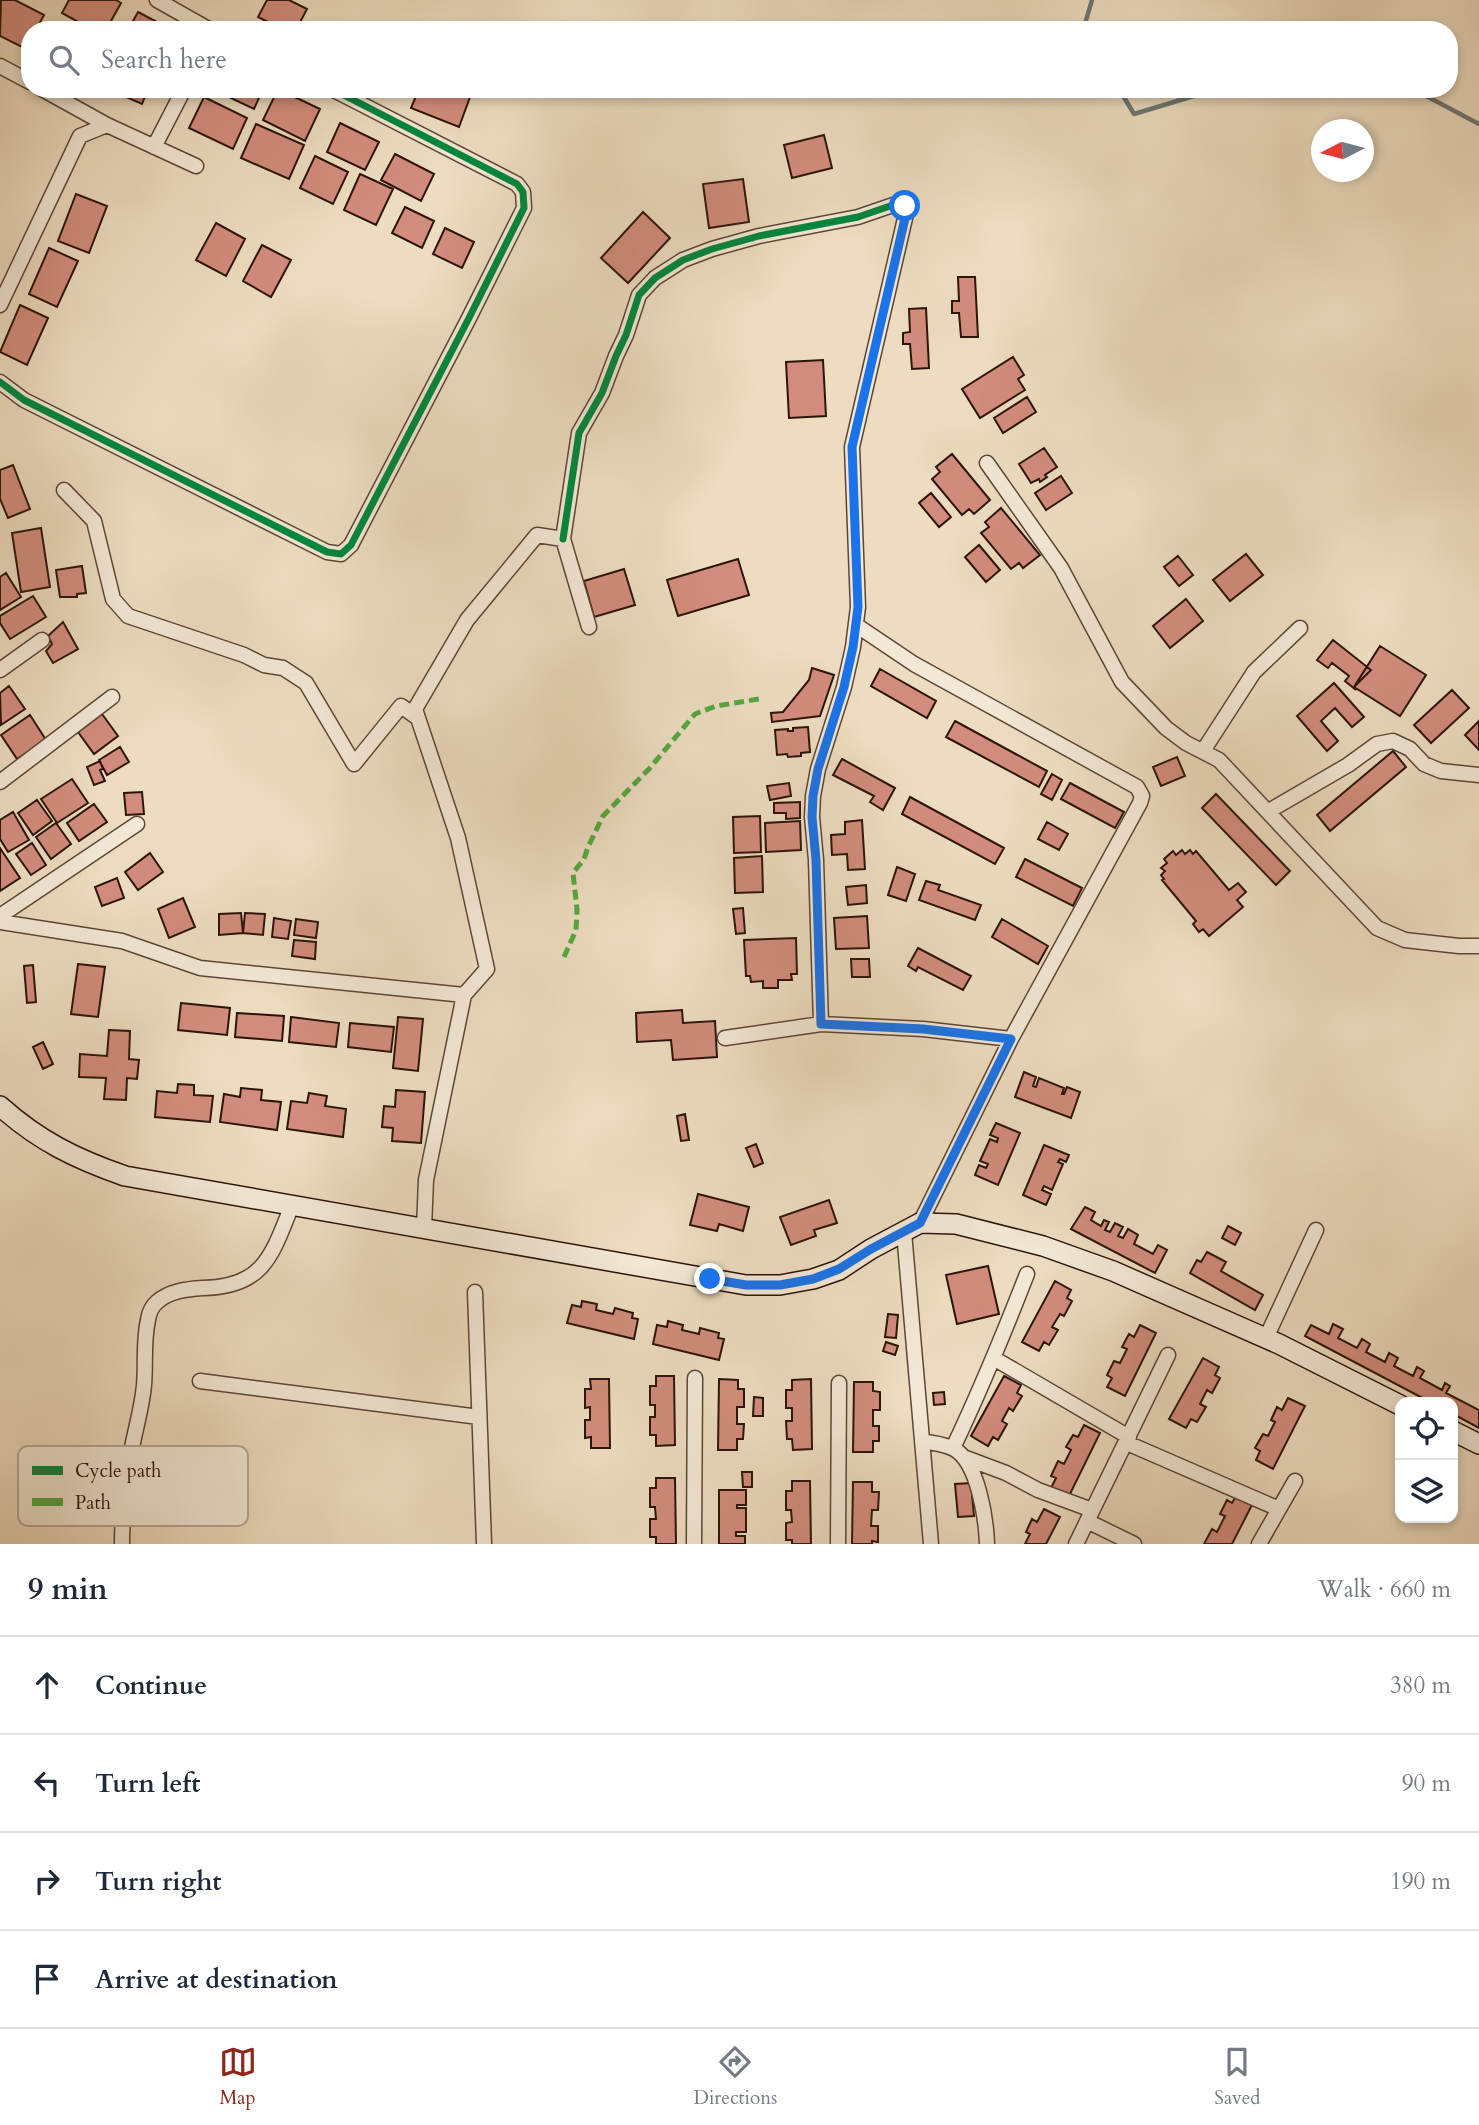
<!DOCTYPE html>
<html lang="en">
<head>
<meta charset="utf-8">
<style>
  :root { --surface:#fff; --page:#f6f6f7; --text:#1f2937; --muted:#747a83; --line:#e0e1e3; --accent:#8f2418 }
  body { margin:0; font-family:Cardo,serif; background:var(--page); color:var(--text) }
  .controls { position:absolute; right:21px; bottom:21px; display:grid; overflow:hidden; border-radius:14px; box-shadow:0 4px 10px #0003 }
  .controls button { width:63px; height:63px; display:grid; place-items:center; padding:0; border:0; border-bottom:2px solid var(--line); background:var(--surface); color:var(--text); font:35px sans-serif }
  .compass { position:absolute; left:1311px; top:119px; width:63px; height:63px; border-radius:50%; background:var(--surface); box-shadow:0 4px 10px #0003; rotate:264deg }
  .stop { position:absolute; width:21px; height:21px; margin:-16px; border:5px solid #1a73e8; border-radius:50%; background:#fff }
  .stop.end { background:#1a73e8; border-color:#fff; box-shadow:0 2px 7px #0008 }
  .list { margin:0; padding:0; list-style:none }
  h2 { display:flex; justify-content:space-between; align-items:center; height:91px; margin:0; padding:0 28px; font-size:30px }
  h2 small { font-size:23px; font-weight:400; color:var(--muted) }
  .list li { display:grid; grid-template-columns:46px 1fr auto; gap:21px; align-items:center; box-sizing:border-box; height:98px; padding:0 28px; border-top:2px solid var(--line) }
  .list b { display:block; font-size:26px; white-space:nowrap }
  .list em { font-size:23px; font-style:normal; color:var(--muted) }
  .icon { flex:none; width:38px; height:38px; fill:none; stroke:currentColor; stroke-width:2; stroke-linecap:round; stroke-linejoin:round }
  .map { position:relative; flex:none; width:1479px; height:1544px; overflow:hidden }
  .search { position:absolute; background:var(--surface); box-shadow:0 4px 10px #0003; left:21px; right:21px; top:21px; height:77px; display:flex; align-items:center; gap:18px; box-sizing:border-box; padding:0 24px; border-radius:28px; color:var(--muted); font-size:26px }
  .sheet { height:483px; background:var(--surface) }
  nav { display:flex; justify-content:space-around; align-items:center; box-sizing:border-box; height:98px; border-top:2px solid var(--line); background:var(--surface); font-size:19px; color:var(--muted) }
  nav a { display:grid; justify-items:center; gap:4px }
  nav .on { color:var(--accent) }
  .map>svg:first-child { display:block }
  .lines { fill:none; stroke-linecap:round; stroke-linejoin:round }
  .stream { stroke:#6f7874; stroke-width:4.5 }
  .building { fill:#d28c7d; stroke:#2d1409; stroke-width:2 }
  .street-casing { stroke:#5d4637; stroke-width:17 }
  .secondary-casing { stroke:#2d1409; stroke-width:22 }
  .street { stroke:#f3e8d6; stroke-width:14 }
  .secondary { stroke:#f3e8d6; stroke-width:19 }
  .quiet { stroke:#54a841; stroke-width:5; stroke-dasharray:10 5; stroke-linecap:butt }
  .cycleway-casing { stroke:#f3e8d6; stroke-width:11 }
  .cycleway { stroke:#00873e; stroke-width:7 }
  .route { stroke:#1a73e8; stroke-width:9 }
  .key { fill:#f3e8d6; stroke:#b8a898; stroke-width:2 }
  .key-label { font-size:19px; fill:#2d1409 }
</style>
</head>
<body>
<div class="map">
<svg width="1479" height="1544" viewBox="0 0 1479 1544">
  <rect width="100%" height="100%" fill="#eddcc0"/>
  <filter id="stains"><feTurbulence type="fractalNoise" baseFrequency=".00286" numOctaves="4"/><feColorMatrix values="0 0 0 0 .2 0 0 0 0 .09 0 0 0 0 .02 0 0 0 .5 -.17"/></filter>
  <radialGradient id="worn" r=".72"><stop offset=".6" stop-color="#630" stop-opacity="0"/><stop offset="1" stop-color="#630" stop-opacity=".3"/></radialGradient>
  <g class="lines">
    <path class="stream" d="M1085 30 1084 27 1092 0
      M1119 89 1134 114 1217 89
      M1413 89 1479 124"/>
  </g>
  <path class="building" d="M1 0H15L44 15 36 30H30V43L26 49 0 36Z
    M69 0H116L121 3 106 30H93L62 13Z
    M267 0H289L307 9 296 30H284L258 17Z
    M138 12 172 30H128Z
    M108 89H148L142 104Z
    M212 89H263L254 109Z
    M278 89 320 109 305 141 263 120Z
    M419 89H473L459 127 411 108Z
    M204 97 247 118 233 149 189 128Z
    M340 123 379 142 365 170 327 152Z
    M256 124 304 145 289 179 241 158Z
    M824 135 832 168 792 178 784 145Z
    M395 154 434 174 421 201 381 180Z
    M315 156 348 172 333 204 300 188Z
    M360 174 393 189 376 225 344 210Z
    M743 179 749 222 709 228 703 184Z
    M76 194 107 206 89 253 58 241Z
    M405 207 434 221 422 248 392 233Z
    M643 212 670 238 628 283 601 258Z
    M216 223 245 239 226 276 196 260Z
    M445 228 474 242 462 268 433 254Z
    M262 245 291 260 271 297 243 281Z
    M49 248 78 261 57 307 29 294Z
    M958 277H975L978 337H961L959 313H952V301H959Z
    M20 305 48 318 27 365 0 352Z
    M926 308 929 368 912 369 910 344H903V333L910 332 909 309Z
    M1013 357 1024 375 1018 379 1025 390 980 418 962 389Z
    M823 360 826 416 789 418 786 362Z
    M1027 397 1036 412 1003 433 994 418Z
    M1044 448 1057 467 1045 475 1047 477 1040 482 1039 479 1031 483 1019 464Z
    M952 454 990 500 974 514 969 509 962 515 932 479 940 472 936 467Z
    M13 465 30 509 8 518 0 499V470Z
    M1061 476 1072 493 1046 510 1035 493Z
    M931 493 951 517 939 527 919 503Z
    M1001 508 1040 555 1023 568 1019 563 1011 569 981 533 989 527 985 522Z
    M41 528 50 587 21 592 12 533Z
    M979 545 1000 570 986 582 965 557Z
    M1246 554 1263 575 1230 601 1213 580Z
    M1178 556 1193 575 1179 586 1164 567Z
    M738 559 749 595 678 616 667 580Z
    M82 566 86 593 77 594V597H60L56 570Z
    M624 569 635 605 594 617 584 581Z
    M6 573 21 597 0 610V577Z
    M33 596 46 617 10 639 0 623V616Z
    M1186 599 1203 621 1170 648 1153 626Z
    M63 622 78 649 53 663 46 651 52 644 48 636Z
    M1333 640 1371 670 1354 687 1356 690 1345 681 1349 676 1332 663 1328 668 1317 660Z
    M1380 646 1426 675 1400 716 1354 687Z
    M812 668 834 675 820 716 772 722 771 713 783 712 809 680Z
    M880 669 936 701 927 718 871 686Z
    M1334 683 1364 717 1352 727 1335 708 1321 721 1338 741 1327 751 1297 716Z
    M9 686 25 709 1 725 0 693Z
    M1452 690 1469 708 1431 743 1414 725Z
    M102 714 118 736 94 754 78 732Z
    M30 715 46 740 17 759 1 735Z
    M955 721 1047 771 1039 787 946 737Z
    M1479 721V750L1465 735Z
    M808 727 810 752 801 753V756L788 757 787 754 777 755 775 730 788 729V731H793V728Z
    M120 747 129 762 107 775 99 760Z
    M1393 751 1406 767 1330 831 1317 815Z
    M1177 757 1185 776 1161 786 1153 767Z
    M842 759 895 788 883 810 870 802 874 796 833 775Z
    M100 761 103 769 100 770 105 781 94 785 87 767Z
    M1052 774 1062 780 1052 800 1041 794Z
    M72 779 88 803 57 823 41 799Z
    M789 783 791 796 770 800 767 786Z
    M1070 783 1124 812 1115 828 1061 799Z
    M142 792 144 814 126 815 124 793Z
    M1216 794 1290 871 1276 885 1202 808Z
    M910 797 1004 848 995 864 902 814Z
    M37 800 52 821 33 835 18 813Z
    M800 802V818L786 819V813H774V803Z
    M94 804 107 822 79 841 67 823Z
    M13 812 29 840 8 852 0 839V820Z
    M760 816 761 852 734 853 733 817Z
    M862 820 865 869 848 870 847 854 832 855 831 835 845 834V822Z
    M800 821 801 850 766 852 765 823Z
    M1047 822 1068 834 1059 850 1038 839Z
    M56 823 71 844 51 859 36 837Z
    M32 843 46 865 31 875 16 854Z
    M0 848 20 878 0 891Z
    M1182 850 1185 854 1190 850 1193 854 1196 851 1229 890 1238 883 1246 892 1237 900 1243 907 1209 936 1203 929 1199 932 1193 924 1196 921 1162 880 1164 879 1161 875 1165 871 1161 868 1167 863 1164 859 1173 851 1176 855Z
    M150 853 163 872 138 890 125 872Z
    M762 856 763 892 735 893 734 858Z
    M1025 859 1082 888 1073 906 1016 877Z
    M897 867 915 874 906 901 888 895Z
    M117 878 124 898 102 906 95 887Z
    M926 881 940 885 938 890 981 905 975 920 919 900Z
    M866 885 867 903 848 905 846 887Z
    M183 898 195 927 169 938 158 909Z
    M743 908 745 933 736 934 733 909Z
    M241 913 243 933 219 935V914Z
    M245 913 265 914 263 935 243 933Z
    M867 916 869 948 836 949 834 918Z
    M274 918 291 921 288 939 272 937Z
    M296 919 318 922 316 938 294 935Z
    M1002 919 1048 946 1038 964 992 937Z
    M796 938 797 974H791L792 980H778V988H763V981L751 982 750 976H746L744 940Z
    M294 940 316 942 315 959 292 956Z
    M918 948 971 976 963 990 918 967 916 971 908 966Z
    M851 959H869L870 977H852Z
    M78 964 105 967 98 1017 71 1014Z
    M33 965 36 1002 27 1003 24 966Z
    M181 1003 230 1008 227 1035 178 1030Z
    M682 1010 683 1023 715 1021 717 1057 673 1060 671 1040 637 1042 636 1013Z
    M237 1013 284 1016 282 1041 235 1037Z
    M291 1017 339 1023 336 1047 289 1042Z
    M398 1017 423 1019 418 1071 393 1068Z
    M350 1023 394 1027 391 1052 348 1047Z
    M109 1030 130 1031 129 1059 139 1060 137 1079 127 1078 126 1100 104 1099 106 1078 79 1077 80 1054 107 1056Z
    M43 1042 53 1064 43 1069 33 1047Z
    M1024 1072 1036 1077 1033 1086 1036 1087 1039 1078 1064 1088 1062 1094H1064L1067 1087 1080 1092 1071 1118 1015 1097Z
    M178 1084 194 1085V1095L213 1096 210 1122 155 1117 157 1091 177 1093Z
    M241 1088 262 1090 261 1100 281 1102 277 1130 220 1122 224 1094 240 1097Z
    M396 1090 425 1092 421 1143 392 1141 393 1128 382 1127 384 1106 395 1107Z
    M309 1093 327 1096 325 1106 346 1109 343 1137 287 1129 291 1101 307 1103Z
    M685 1114 689 1140 681 1141 677 1116Z
    M996 1123 1020 1133 998 1185 975 1175 979 1165 986 1168 988 1164 980 1161 990 1139 997 1142 998 1138 990 1135Z
    M756 1144 763 1163 754 1167 746 1148Z
    M1044 1145 1069 1155 1066 1162 1060 1159 1058 1162 1063 1164 1052 1190 1044 1186 1042 1190 1051 1194 1046 1205 1023 1195Z
    M698 1194 749 1207 743 1231 719 1224 717 1231 690 1225Z
    M829 1200 837 1223 814 1230 816 1236 791 1245 780 1217Z
    M1085 1207 1095 1212 1091 1220 1101 1226 1104 1220 1109 1222 1105 1230 1110 1232 1115 1223 1123 1227 1118 1236 1123 1238 1128 1229 1138 1235 1134 1244 1153 1254 1158 1245 1167 1250 1155 1273 1071 1229Z
    M1228 1226 1241 1233 1235 1245 1222 1238Z
    M1207 1252 1226 1262 1221 1271 1263 1295 1255 1310 1190 1273 1197 1260 1201 1262Z
    M988 1266 999 1314 957 1324 946 1275Z
    M1055 1281 1071 1290 1067 1298 1072 1301 1064 1316 1060 1314 1052 1327 1058 1330 1049 1345 1044 1342 1039 1351 1022 1342Z
    M582 1301 597 1304 596 1310 613 1314 615 1308 633 1313 632 1318 638 1319 634 1339 567 1323 572 1305 581 1307Z
    M888 1314 898 1315 896 1338 885 1337Z
    M668 1321 683 1325 682 1330 699 1334 700 1328 719 1333 718 1338 724 1339 719 1360 653 1344 657 1325 667 1327Z
    M1333 1324 1343 1329 1338 1338 1357 1348 1362 1339 1370 1344 1366 1352 1385 1362 1389 1353 1398 1358 1394 1366 1413 1376 1417 1367 1424 1371 1420 1378 1442 1390 1445 1383 1450 1386 1446 1393 1479 1410V1428L1453 1414V1402H1430L1305 1336 1311 1325 1329 1334Z
    M1140 1325 1156 1333 1125 1396 1107 1387 1112 1378 1107 1375 1114 1361 1120 1363 1127 1349 1122 1347 1129 1334 1134 1337Z
    M886 1342 898 1346 895 1355 883 1351Z
    M1203 1358 1219 1367 1215 1375 1220 1378 1212 1393 1207 1390 1200 1404 1206 1407 1197 1422 1191 1419 1186 1428 1169 1419Z
    M656 1376H674L675 1445 656 1446V1435H650V1417H655V1405H650V1386H656Z
    M1004 1376 1021 1385 1017 1393 1022 1396 1013 1411 1009 1408 1002 1421 1007 1424 998 1440 993 1437 988 1446 971 1436Z
    M590 1379H609L610 1448H591V1437L585 1438V1420H590V1407L585 1408V1389H591Z
    M719 1379 738 1380V1389H744V1407H737V1424H744L743 1439H737V1450H718Z
    M811 1379 812 1449 793 1450 792 1439H787L786 1421H792V1408H786V1390H792V1380Z
    M854 1382H873V1391L880 1392V1410H873V1426H879V1441H873V1452H853Z
    M944 1392 945 1404 934 1405 933 1393Z
    M754 1397 763 1398V1416H753Z
    M1288 1398 1305 1406 1273 1469 1256 1460 1260 1451 1255 1448 1263 1434 1268 1436 1275 1422 1271 1420 1277 1407 1282 1410Z
    M1084 1425 1100 1433 1069 1496 1051 1488 1056 1478 1051 1476 1058 1461 1064 1464 1071 1450 1066 1447 1073 1435 1078 1437Z
    M742 1472H752V1487H743Z
    M656 1478H675L676 1544H656V1537H650V1519H656L655 1507H650V1488H656Z
    M792 1481H810L811 1544H792V1540H786V1523L792 1522 791 1510H786V1491H792Z
    M853 1482H872V1492H879L878 1510H872L871 1526H878V1542L872 1541V1544H852Z
    M971 1483 974 1516 958 1517 955 1484Z
    M719 1490H746V1505H737V1508H746V1532H736V1536H745V1544H719Z
    M1238 1493 1254 1501 1232 1544H1204L1212 1529 1217 1532 1225 1516 1220 1514 1227 1500 1232 1503Z
    M1044 1509 1060 1517 1046 1544H1025L1030 1534 1026 1532 1032 1519 1037 1522Z"/>
  <g class="lines">
    <defs>
      <path id="street" d="M157 0 210 30
        M0 66 30 82
        M42 89 107 125
        M154 147 184 89
        M0 305 80 136 107 125 196 166
        M0 382 24 400 327 552 341 554 351 545 469 318 524 208 523 192 517 184 332 89
        M987 463 1061 568 1122 682 1166 728 1186 743 1219 760 1377 928 1405 940 1459 946H1479
        M64 490 94 521 113 599 128 616 244 655 264 665 283 668 306 683 354 764 401 706 418 718
        M563 539 579 433 602 393 616 356 626 335 639 295 655 278 683 260 712 249 759 236 858 217 893 205 905 206 906 214 852 447 858 607 853 647 844 687 818 769 813 796 812 817 816 860 821 1024
        M856 625 914 664 1137 787 1142 796 1140 803 1011 1039 920 1223
        M0 670 42 640
        M1203 751 1254 672 1300 628
        M0 782 112 697
        M1269 811 1348 765 1377 744 1393 741 1410 749 1424 764 1441 771 1479 775
        M0 916 137 824
        M0 922 122 941 200 968 464 995
        M725 1038 821 1024 923 1029 1011 1039
        M424 1228 426 1180 464 995 487 969 458 838 415 709 467 620 537 535 563 539 589 627
        M904 1232 931 1544
        M475 1292 484 1544
        M1266 1338 1316 1230
        M995 1359 1129 1437
        M200 1381 479 1417
        M922 1441C932 1443 945 1444 954 1449 978 1462 986 1518 987 1544
        M1127 1443 1279 1509
        M953 1448C980 1391 1004 1333 1027 1274
        M966 1458 1006 1473 1038 1490 1092 1510
        M1087 1521 1134 1544
        M122 1544C122 1514 126 1482 131 1453 135 1430 142 1408 144 1385 146 1363 143 1342 148 1320 149 1313 151 1307 157 1302 169 1291 187 1289 203 1288 264 1287 272 1255 292 1205
        M694 1544 695 1378
        M838 1544 839 1383
        M1076 1544 1168 1355
        M1259 1544 1295 1481"/>
      <path id="secondary" d="M0 1106C39 1141 76 1159 125 1176L746 1285H780L813 1279 839 1270 871 1249 920 1223 956 1224 1043 1246 1113 1271 1279 1344 1400 1405
        M1453 1431 1479 1444"/>
    </defs>
    <use href="#street" class="street-casing"/>
    <use href="#secondary" class="secondary-casing"/>
    <use href="#street" class="street"/>
    <use href="#secondary" class="secondary"/>
    <path class="quiet" d="M564 957 576 930 577 909 573 873 584 859 588 847 603 816 649 769 695 714 716 706 759 699"/>
    <defs>
      <path id="cycleway" d="M0 382 24 400 327 552 341 554 351 545 469 318 524 208 523 192 517 184 332 89
        M563 539 579 433 602 393 616 356 626 335 639 295 655 278 683 260 712 249 759 236 858 217 893 205 905 206 906 214 852 447 858 607 853 647 844 687 818 769 813 796 812 817 816 860 821 1024"/>
    </defs>
    <use href="#cycleway" class="cycleway-casing"/>
    <use href="#cycleway" class="cycleway"/>
  </g>
  <g class="lines">
    <path class="route" d="M710 1279 746 1285H780L813 1279 839 1269 871 1249 920 1223 1011 1039 923 1029 821 1024 816 860 812 817 813 796 818 769 844 687 853 647 858 607 852 447 906 214 905 206"/>
  </g>
  <rect x="18" y="1446" width="230" height="80" rx="10" class="key"/>
  <rect x="32" y="1466" width="31" height="9" fill="#00873e"/>
  <rect x="32" y="1498" width="31" height="8" fill="#54a841"/>
  <g class="key-label">
    <text x="75" y="1477">Cycle path</text>
    <text x="75" y="1509">Path</text>
  </g>
  <rect width="100%" height="100%" filter="url(#stains)"/>
  <rect width="100%" height="100%" fill="url(#worn)"/>
</svg>
<div class="controls">
<button><svg class="icon" aria-label="locate" viewBox="0 0 24 24"><circle cx="12" cy="12" r="6"/><path d="M12 2v4M12 18v4M2 12h4M18 12h4"/></svg></button>
<button><svg class="icon" aria-label="layers" viewBox="0 0 24 24"><path d="M12 4l9 5-9 5-9-5zM3 14l9 5 9-5"/></svg></button>
</div>
<svg class="compass" viewBox="-18 -18 36 36"><path d="M0-13l5 13h-10z" fill="#e53935"/><path d="M0 13l5-13h-10z" fill="#747a83"/></svg>
<div class="stop" style="left:905px;top:206px"></div>
<div class="stop end" style="left:710px;top:1279px"></div>
<div class="search"><svg class="icon" aria-label="search" viewBox="0 0 24 24"><circle cx="10" cy="10" r="6"/><path d="M15 15l6 6"/></svg>Search here</div>
</div>
<section class="sheet">
<h2>9 min<small>Walk · 660 m</small></h2>
<ul class="list">
<li><svg class="icon" aria-label="ahead" viewBox="0 0 24 24"><path d="M12 20V5M6 11l6-6 6 6"/></svg><div><b>Continue</b></div><em>380 m</em></li>
<li><svg class="icon" aria-label="left" viewBox="0 0 24 24"><path d="M17 20v-9H6M10 6l-5 5 5 5"/></svg><div><b>Turn left</b></div><em>90 m</em></li>
<li><svg class="icon" aria-label="right" viewBox="0 0 24 24"><path d="M7 20v-9h11M14 6l5 5-5 5"/></svg><div><b>Turn right</b></div><em>190 m</em></li>
<li><svg class="icon" aria-label="arrive" viewBox="0 0 24 24"><path d="M6 21V4h12l-3 4 3 4H6"/></svg><div><b>Arrive at destination</b></div></li>
</ul>
</section>
<nav>
<a class="on"><svg class="icon" aria-label="map" viewBox="0 0 24 24"><path d="M3 6l6-2 6 2 6-2v14l-6 2-6-2-6 2zM9 4v14M15 6v14"/></svg>Map</a>
<a><svg class="icon" aria-label="directions" viewBox="0 0 24 24"><path d="M12 3l9 9-9 9-9-9zM9 14v-3h6M13 9l2 2-2 2"/></svg>Directions</a>
<a><svg class="icon" aria-label="saved" viewBox="0 0 24 24"><path d="M7 4h10v16l-5-4-5 4z"/></svg>Saved</a>
</nav>
</body>
</html>
